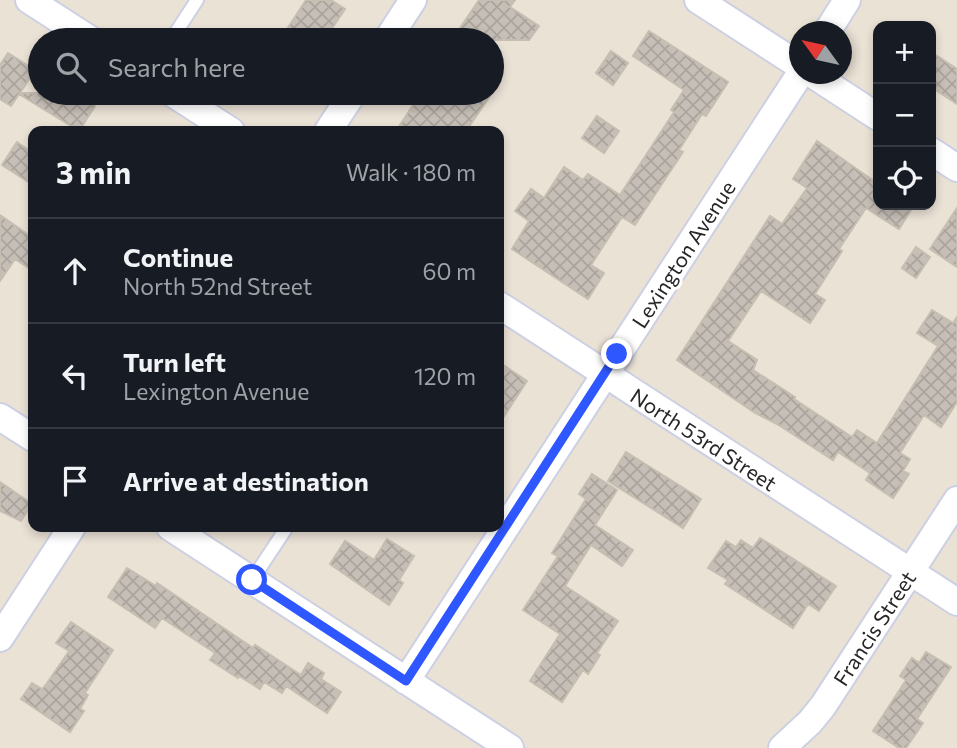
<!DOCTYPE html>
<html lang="en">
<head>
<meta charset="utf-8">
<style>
  :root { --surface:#171b24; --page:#242831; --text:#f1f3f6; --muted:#9ea1a6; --line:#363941 }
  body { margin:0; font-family:Commissioner,sans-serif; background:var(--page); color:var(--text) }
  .controls { position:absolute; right:21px; top:21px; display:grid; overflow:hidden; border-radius:14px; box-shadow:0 4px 10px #0003 }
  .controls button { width:63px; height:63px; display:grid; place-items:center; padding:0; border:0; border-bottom:2px solid var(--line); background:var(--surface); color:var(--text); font:35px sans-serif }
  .compass { position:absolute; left:789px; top:21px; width:63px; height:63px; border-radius:50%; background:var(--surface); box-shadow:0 4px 10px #0003; rotate:303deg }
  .stop { position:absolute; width:21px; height:21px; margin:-16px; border:5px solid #2f57ff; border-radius:50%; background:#fff }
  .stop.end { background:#2f57ff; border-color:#fff; box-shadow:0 2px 7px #0008 }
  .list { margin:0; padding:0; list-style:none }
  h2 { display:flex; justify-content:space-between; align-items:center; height:91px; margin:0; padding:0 28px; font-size:30px }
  h2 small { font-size:23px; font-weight:400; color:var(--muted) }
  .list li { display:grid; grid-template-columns:46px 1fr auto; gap:21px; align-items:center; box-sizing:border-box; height:105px; padding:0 28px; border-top:2px solid var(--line) }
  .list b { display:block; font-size:26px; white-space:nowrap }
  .list p { margin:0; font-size:23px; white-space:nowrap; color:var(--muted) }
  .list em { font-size:23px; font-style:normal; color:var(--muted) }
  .icon { flex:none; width:38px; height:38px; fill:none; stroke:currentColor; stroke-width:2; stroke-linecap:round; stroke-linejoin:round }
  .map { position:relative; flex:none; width:957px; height:748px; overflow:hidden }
  .search { position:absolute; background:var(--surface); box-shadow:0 4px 10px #0003; left:28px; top:28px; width:476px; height:77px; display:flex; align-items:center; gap:18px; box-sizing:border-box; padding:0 24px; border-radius:38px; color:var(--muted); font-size:26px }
  .panel { position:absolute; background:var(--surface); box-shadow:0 4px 10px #0003; left:28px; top:126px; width:476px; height:406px; border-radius:14px }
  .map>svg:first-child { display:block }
  .building { fill:url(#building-cross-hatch); stroke:#c6beb0; stroke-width:2 }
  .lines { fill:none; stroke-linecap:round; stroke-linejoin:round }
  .lane-casing { stroke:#ccd0e2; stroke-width:16 }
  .street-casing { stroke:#ccd0e2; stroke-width:30 }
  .lane { stroke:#fff; stroke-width:12 }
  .street { stroke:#fff; stroke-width:26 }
  .route { stroke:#2f57ff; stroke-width:9 }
  .labels { text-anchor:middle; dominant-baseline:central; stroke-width:6; stroke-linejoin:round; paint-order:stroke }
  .street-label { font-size:21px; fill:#272727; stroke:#fff }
</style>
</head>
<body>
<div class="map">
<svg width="957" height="748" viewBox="0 0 957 748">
  <defs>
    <pattern id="building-cross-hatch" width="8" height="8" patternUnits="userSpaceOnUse" patternTransform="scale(1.75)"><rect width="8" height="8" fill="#c6bfb7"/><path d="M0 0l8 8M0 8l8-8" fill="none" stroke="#aaa49d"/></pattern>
  </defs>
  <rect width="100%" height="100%" fill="#ebe2d6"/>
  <path class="building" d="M306 0H331L345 9 324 40H280Z
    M479 0H515L510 7 539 26 529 40H452Z
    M649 31 728 82 706 116 702 114 679 150 683 152 635 225 622 217 591 265 604 273 588 299 512 249 529 221 515 211 531 189 544 198 564 167 583 180 588 174 620 195 674 112 671 110 684 90 633 56Z
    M611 51 628 63 613 85 596 73Z
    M931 52 957 69V104L931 87Z
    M8 53 35 70 20 93H74L95 106 79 131 19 94 11 106 0 99V65Z
    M421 93H492L466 131H396Z
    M597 116 619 131 604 153 582 138Z
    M817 141 878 184V205H914L899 229 866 208 839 249 842 251 815 294 825 300 810 323 761 291 728 341 757 360 753 370 795 397 794 399 852 437 857 430 877 443 938 346 917 333 932 310 953 323 957 317V402L941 427 924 415 900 453 910 459 903 471 909 474 893 498 866 480 870 473 838 452 833 460 777 424 755 413 677 360 770 216 782 224 807 188 793 179Z
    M17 142 33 153V185L2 165Z
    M957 208V267L930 249Z
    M0 215 33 238V271L15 259 0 281Z
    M916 247 930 257 916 278 902 268Z
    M499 362 527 381 499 424Z
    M626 452 701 499 683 528 608 481Z
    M592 474 617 490 595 525 633 550 622 566 591 545 565 586 618 621 597 653 600 655 588 674 583 670 562 702 530 681 560 634 523 610 558 556 552 553 586 499 579 494Z
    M0 482 32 504 21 521 0 511Z
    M760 538 836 586 819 611 808 604 793 628 725 584 728 580 708 568 726 541 736 547 741 540 753 548Z
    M387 539 414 556 399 580 403 583 389 605 330 564 345 541 374 560Z
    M127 568 156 586 157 583 253 648 255 645 301 675 308 663 324 673 321 679 341 692 327 713 286 686 282 693 264 682 260 689 239 676 238 678 210 660 215 653 162 618 155 628 108 597Z
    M71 622 113 650 85 693 88 695 80 709 84 711 70 732 21 699 32 683 42 689 45 686 69 651 56 643Z
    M926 652 951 667 917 719 923 723 906 748H899L873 731 906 680 900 676 912 658 919 663Z"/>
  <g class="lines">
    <defs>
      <path id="lane" d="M171 40 197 0
        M252 580 287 527"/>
      <path id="street" d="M29 0 91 40
        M698 0 800 66
        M827 32 847 0
        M387 40 413 0
        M812 74 878 117
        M172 93 231 131
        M328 131 353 93
        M931 151 957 168
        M499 305 957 602
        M0 417 33 438
        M170 527 510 748
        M0 638 72 527
        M406 681 800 74
        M782 748 810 722 823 706 957 500"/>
    </defs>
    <use href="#lane" class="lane-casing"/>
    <use href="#street" class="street-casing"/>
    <use href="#lane" class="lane"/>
    <use href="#street" class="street"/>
  </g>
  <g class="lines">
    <path class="route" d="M252 580 406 681 617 354"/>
  </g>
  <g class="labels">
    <g class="street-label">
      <text transform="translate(683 254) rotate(-57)">Lexington Avenue</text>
      <text transform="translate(704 439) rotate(33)">North 53rd Street</text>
      <text transform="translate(874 628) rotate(-57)">Francis Street</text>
    </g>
  </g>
</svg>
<div class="controls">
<button>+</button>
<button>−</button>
<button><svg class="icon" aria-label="locate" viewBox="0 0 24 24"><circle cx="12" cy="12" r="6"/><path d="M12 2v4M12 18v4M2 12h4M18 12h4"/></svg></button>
</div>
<svg class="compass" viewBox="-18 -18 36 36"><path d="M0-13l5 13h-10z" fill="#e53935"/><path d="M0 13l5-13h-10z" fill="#9ea1a6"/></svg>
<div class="stop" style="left:252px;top:580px"></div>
<div class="stop end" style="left:617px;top:354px"></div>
<div class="search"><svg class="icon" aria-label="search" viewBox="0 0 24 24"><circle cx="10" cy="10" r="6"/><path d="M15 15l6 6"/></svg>Search here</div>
<section class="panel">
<h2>3 min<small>Walk · 180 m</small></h2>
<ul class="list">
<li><svg class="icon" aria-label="ahead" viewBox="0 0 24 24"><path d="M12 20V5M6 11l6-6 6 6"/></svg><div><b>Continue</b><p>North 52nd Street</p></div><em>60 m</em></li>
<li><svg class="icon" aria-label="left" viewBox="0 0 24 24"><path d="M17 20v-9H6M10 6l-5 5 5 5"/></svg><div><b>Turn left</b><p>Lexington Avenue</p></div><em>120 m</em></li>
<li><svg class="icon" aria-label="arrive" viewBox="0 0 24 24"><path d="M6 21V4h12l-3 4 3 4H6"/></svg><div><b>Arrive at destination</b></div></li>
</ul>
</section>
</div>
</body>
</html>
